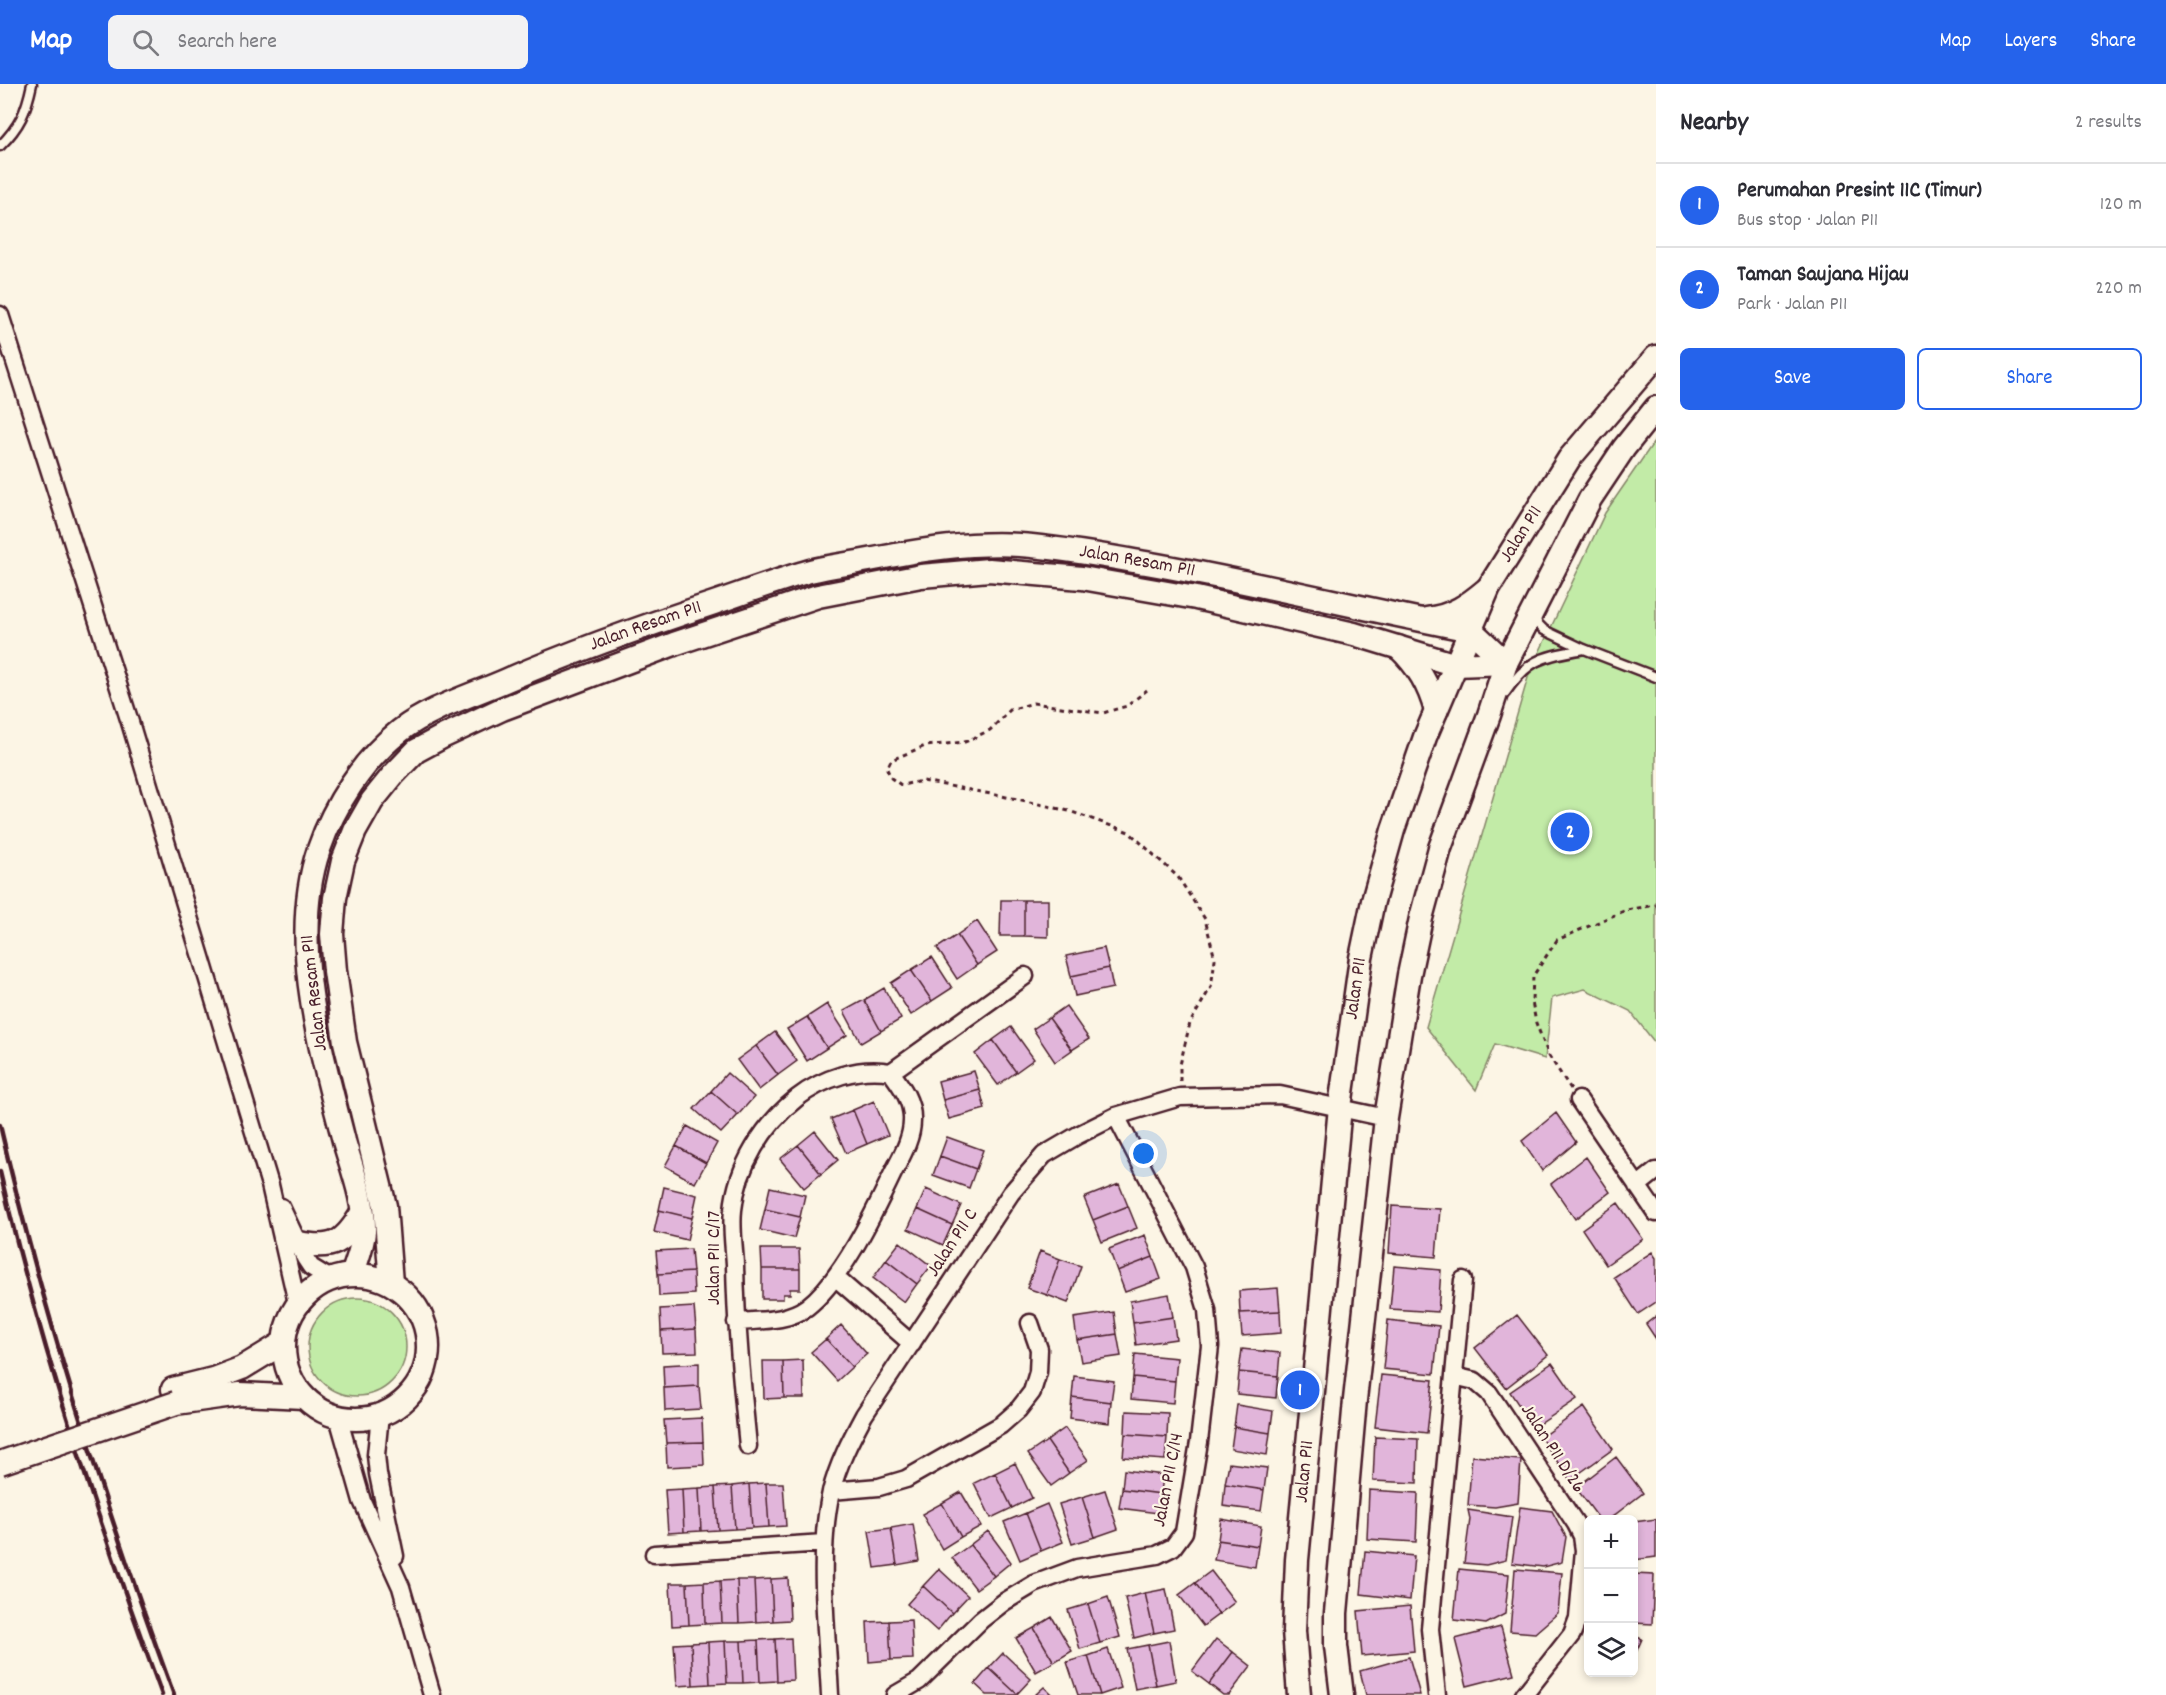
<!DOCTYPE html>
<html lang="en">
<head>
<meta charset="utf-8">
<style>
  :root { --surface:#fff; --page:#f2f2f3; --text:#2b2b33; --muted:#7c7c81; --line:#e1e1e2; --accent:#2563eb }
  body { margin:0; font-family:Dekko,sans-serif; background:var(--page); color:var(--text) }
  .controls { position:absolute; right:18px; bottom:18px; display:grid; overflow:hidden; border-radius:9px; box-shadow:0 3px 9px #0003 }
  .controls button { width:54px; height:54px; display:grid; place-items:center; padding:0; border:0; border-bottom:2px solid var(--line); background:var(--surface); color:var(--text); font:30px sans-serif }
  .you { position:absolute; left:1144px; top:1070px; width:21px; height:21px; margin:-15px; border:4px solid #fff; border-radius:50%; background:#1a73e8; box-shadow:0 0 0 9px #1a73e833 }
  .badge { display:grid; place-items:center; width:39px; height:39px; border-radius:50%; background:var(--accent); color:#fff; font-size:20px; font-weight:700 }
  .pin { position:absolute; translate:-50% -50%; border:3px solid #fff; box-shadow:0 2px 6px #0006 }
  .list { margin:0; padding:0; list-style:none }
  h2 { display:flex; justify-content:space-between; align-items:center; height:78px; margin:0; padding:0 24px; font-size:26px }
  h2 small { font-size:20px; font-weight:400; color:var(--muted) }
  .list li { display:grid; grid-template-columns:39px 1fr auto; gap:18px; align-items:center; box-sizing:border-box; height:84px; padding:0 24px; border-top:2px solid var(--line) }
  .list b { display:block; font-size:22px; white-space:nowrap }
  .list p { margin:0; font-size:20px; white-space:nowrap; color:var(--muted) }
  .list em { font-size:20px; font-style:normal; color:var(--muted) }
  .actions { display:flex; gap:12px; padding:18px 24px }
  .actions a { flex:1; padding:14px 0; border:2px solid var(--accent); border-radius:9px; text-align:center; font-size:21px; color:var(--accent) }
  .actions .main { background:var(--accent); color:#fff }
  .icon { flex:none; width:33px; height:33px; fill:none; stroke:currentColor; stroke-width:2; stroke-linecap:round; stroke-linejoin:round }
  .map { position:relative; flex:none; width:1656px; height:1611px; overflow:hidden }
  header { display:flex; align-items:center; gap:36px; box-sizing:border-box; height:84px; padding:0 30px; background:var(--accent); color:#fff }
  header strong { font-size:28px }
  nav { display:flex; gap:33px; margin-inline-start:auto; font-size:21px }
  .search { width:420px; height:54px; background:var(--page); display:flex; align-items:center; gap:15px; box-sizing:border-box; padding:0 21px; border-radius:9px; color:var(--muted); font-size:22px }
  main { display:flex }
  aside { flex:1; background:var(--surface) }
  .map>svg:first-child { display:block }
  .green { fill:#c2eba7; stroke:#868569; stroke-width:1.5 }
  .building { fill:#e1b5da; stroke:#4a1f2b; stroke-width:1.5 }
  .lines { fill:none; stroke-linecap:round; stroke-linejoin:round }
  .service-casing { stroke:#4a1f2b; stroke-width:13 }
  .minor-casing { stroke:#4a1f2b; stroke-width:21 }
  .secondary-casing { stroke:#4a1f2b; stroke-width:27 }
  .path { stroke:#4a1f2b; stroke-width:3; stroke-dasharray:4.5 4.5; stroke-linecap:butt }
  .service { stroke:#fcf5e5; stroke-width:8 }
  .minor { stroke:#fcf5e5; stroke-width:16 }
  .secondary { stroke:#fcf5e5; stroke-width:22 }
  .rail { stroke:#4a1f2b; stroke-width:4.5 }
  .secondary-bridge-casing { stroke:#4a1f2b; stroke-width:27; stroke-linecap:butt }
  .secondary-bridge { stroke:#fcf5e5; stroke-width:22 }
  .labels { text-anchor:middle; dominant-baseline:central; stroke-width:4.5; stroke-linejoin:round; paint-order:stroke }
  .street-label { font-size:20px; fill:#4a1f2b; stroke:#fcf5e5 }
</style>
</head>
<body>
<header>
<strong>Map</strong>
<div class="search"><svg class="icon" aria-label="search" viewBox="0 0 24 24"><circle cx="10" cy="10" r="6"/><path d="M15 15l6 6"/></svg>Search here</div>
<nav><a>Map</a><a>Layers</a><a>Share</a></nav>
</header>
<main>
<div class="map">
<svg width="1656" height="1611" viewBox="0 0 1656 1611">
  <rect width="100%" height="100%" fill="#fcf5e5"/>
  <filter id="ink" filterUnits="userSpaceOnUse"><feTurbulence type="fractalNoise" baseFrequency=".0167" numOctaves="2"/><feDisplacementMap in="SourceGraphic" scale="12" xChannelSelector="R" yChannelSelector="G"/><feConvolveMatrix kernelMatrix="1 2 1 2 8 2 1 2 1" color-interpolation-filters="sRGB"/></filter>
  <g filter="url(#ink)">
    <path class="green" d="M1656 355V960L1630 927 1585 905 1552 914 1545 975 1495 960 1476 1006 1426 943 1529 590 1605 429Z
      M308 1263a49 49 0 1 1 98 0a49 49 0 1 1-98 0Z"/>
    <path class="building" d="M1001 816H1024V852H1000Z
      M1024 816H1048V853L1024 852Z
      M977 837 997 868 977 881 957 851Z
      M957 851 977 881 957 895 937 864Z
      M1104 864 1109 884 1071 892 1066 872Z
      M932 873 952 904 932 917 911 886Z
      M1109 884 1113 904 1075 912 1071 892Z
      M911 886 932 917 911 931 891 899Z
      M884 904 901 935 881 947 864 916Z
      M864 916 881 947 861 959 844 927Z
      M827 920 847 951 827 964 807 933Z
      M1066 922 1089 955 1072 966 1049 934Z
      M807 933 827 964 807 977 787 945Z
      M1049 934 1072 966 1055 978 1033 945Z
      M1011 943 1034 975 1016 988 993 956Z
      M775 948 797 977 778 991 756 962Z
      M993 956 1016 988 998 1001 975 970Z
      M756 962 778 991 759 1006 737 976Z
      M974 987 980 1006 943 1016 938 997Z
      M727 989 754 1013 738 1031 711 1007Z
      M980 1006 985 1025 949 1035 943 1016Z
      M711 1007 738 1031 721 1049 694 1025Z
      M874 1017 888 1051 867 1060 853 1026Z
      M853 1026 867 1060 846 1069 831 1035Z
      M1556 1029 1576 1058 1542 1087 1522 1057Z
      M687 1042 717 1059 706 1079 676 1062Z
      M815 1047 838 1076 821 1090 798 1061Z
      M947 1053 983 1066 976 1085 940 1072Z
      M798 1061 821 1090 804 1104 780 1075Z
      M676 1062 706 1079 695 1099 665 1082Z
      M940 1072 976 1085 969 1104 933 1091Z
      M1586 1073 1610 1108 1575 1135 1551 1100Z
      M1119 1100 1128 1122 1093 1136 1084 1114Z
      M664 1103 697 1111 692 1134 659 1126Z
      M770 1103 805 1111 800 1133 765 1125Z
      M926 1105 961 1121 952 1141 917 1125Z
      M1618 1119 1643 1155 1606 1181 1582 1145Z
      M1128 1122 1137 1144 1102 1158 1093 1136Z
      M1392 1122 1440 1125 1436 1173 1389 1169Z
      M765 1125 800 1133 794 1154 760 1146Z
      M917 1125 952 1141 943 1161 908 1145Z
      M659 1126 692 1134 687 1156 654 1148Z
      M1145 1151 1153 1173 1117 1187 1109 1165Z
      M900 1158 931 1182 917 1200 886 1176Z
      M691 1165 693 1188 658 1190 656 1167Z
      M761 1165H799L800 1185H762Z
      M1040 1167 1060 1175 1047 1211 1027 1204Z
      M1652 1168 1656 1174V1218L1638 1230 1614 1193Z
      M1153 1173 1161 1195 1125 1208 1117 1187Z
      M1060 1175 1081 1182 1068 1219 1047 1211Z
      M886 1176 917 1200 904 1218 873 1194Z
      M1394 1182 1441 1186 1438 1228 1390 1225Z
      M762 1185H800V1205H790V1210H783V1215H762Z
      M693 1188 694 1210 659 1212 658 1190Z
      M1278 1204 1280 1227 1240 1229 1239 1207Z
      M1169 1210 1173 1233 1133 1239 1130 1217Z
      M694 1223 696 1245 661 1247 660 1225Z
      M1280 1227 1281 1249 1242 1252 1240 1229Z
      M1114 1228 1117 1250 1077 1256 1074 1234Z
      M1517 1231 1548 1271 1506 1304 1475 1264Z
      M1656 1232V1255L1646 1240Z
      M1173 1233 1176 1255 1136 1261 1133 1239Z
      M1388 1236 1439 1242 1434 1290 1383 1285Z
      M841 1241 867 1270 852 1283 826 1255Z
      M696 1245 697 1268 662 1269 661 1247Z
      M1117 1250 1121 1272 1081 1278 1077 1256Z
      M826 1255 852 1283 837 1297 811 1268Z
      M1242 1265 1280 1269 1278 1292 1239 1288Z
      M1135 1270 1177 1274 1175 1297 1133 1293Z
      M803 1276 804 1314H784L783 1277Z
      M763 1277H783L784 1314 764 1315Z
      M699 1279V1302L664 1304 663 1281Z
      M1552 1279 1577 1315 1534 1344 1510 1308Z
      M1239 1288 1278 1292 1276 1314 1237 1310Z
      M1381 1291 1433 1296 1427 1349 1375 1343Z
      M1074 1292 1114 1297 1111 1318 1072 1313Z
      M1133 1293 1175 1297 1173 1319 1131 1315Z
      M699 1302 701 1325 665 1327 664 1304Z
      M1072 1313 1111 1318 1109 1339 1070 1334Z
      M1237 1321 1273 1327 1270 1349 1234 1343Z
      M1584 1323 1613 1365 1570 1396 1541 1354Z
      M1126 1327 1168 1329 1167 1353 1125 1350Z
      M702 1334 703 1358 666 1359 664 1336Z
      M1234 1343 1270 1349 1267 1371 1231 1365Z
      M1065 1344 1088 1376 1069 1389 1047 1357Z
      M1125 1350 1167 1353 1165 1376 1123 1373Z
      M1375 1353 1418 1355 1417 1399 1373 1397Z
      M1047 1357 1069 1389 1051 1402 1028 1370Z
      M703 1358 704 1381 667 1383 666 1359Z
      M1472 1372 1521 1376 1518 1419 1495 1423 1468 1421Z
      M1616 1373 1643 1409 1608 1436H1600L1576 1404Z
      M1015 1379 1032 1414 1012 1424 995 1389Z
      M1229 1379 1267 1384 1264 1406 1225 1400Z
      M1124 1386 1163 1391 1161 1410 1122 1405Z
      M995 1389 1012 1424 991 1434 974 1399Z
      M766 1399H783L786 1442 769 1443Z
      M766 1399 769 1443 752 1444 749 1400Z
      M749 1400 752 1444 735 1445 732 1402Z
      M1225 1400 1264 1406 1261 1427 1223 1422Z
      M732 1402 735 1445 718 1446 715 1403Z
      M715 1403 718 1446 701 1447 699 1404Z
      M699 1404 701 1447 684 1448 682 1405Z
      M682 1405 684 1448 668 1449 665 1406Z
      M1122 1405 1161 1410 1158 1429 1119 1424Z
      M1105 1406 1118 1445 1095 1453 1082 1413Z
      M1369 1406 1418 1409 1416 1458 1367 1455Z
      M961 1408 981 1442 961 1453 942 1419Z
      M1082 1413 1095 1453 1072 1460 1059 1420Z
      M942 1419 961 1453 942 1465 922 1430Z
      M1047 1420 1063 1458 1041 1467 1026 1429Z
      M1520 1423 1552 1427 1566 1453 1562 1478 1543 1483 1512 1479Z
      M1468 1426 1512 1433 1506 1476 1486 1481 1464 1479 1470 1435Z
      M1026 1429 1041 1467 1020 1476 1004 1438Z
      M1221 1435 1261 1442 1258 1462 1218 1456Z
      M1656 1435V1473L1634 1476V1438Z
      M913 1440 919 1477 897 1481 891 1444Z
      M891 1444 897 1481 875 1484 869 1447Z
      M988 1447 1011 1478 994 1492 970 1461Z
      M1218 1456 1258 1462 1255 1483 1214 1476Z
      M970 1461 994 1492 976 1505 952 1474Z
      M1365 1467 1414 1472 1410 1516 1361 1510Z
      M939 1485 968 1512 952 1529 923 1502Z
      M1459 1485 1509 1490 1505 1530 1486 1540 1454 1536Z
      M1515 1485 1562 1489 1558 1529 1535 1549 1510 1547Z
      M1211 1487 1235 1518 1219 1530 1195 1499Z
      M1634 1490 1654 1491 1652 1540 1634 1539Z
      M788 1494 790 1536 773 1537 771 1495Z
      M771 1495 773 1537 756 1538 754 1496Z
      M737 1496 739 1539H722L720 1497Z
      M737 1496H754L756 1538 739 1539Z
      M720 1497 722 1539 705 1540 704 1498Z
      M704 1498 705 1540 689 1541 687 1499Z
      M670 1499H687L689 1541 672 1542Z
      M1195 1499 1219 1530 1203 1542 1179 1511Z
      M923 1502 952 1529 937 1547 907 1520Z
      M1166 1505 1174 1545 1154 1549 1145 1509Z
      M1145 1509 1154 1549 1134 1554 1125 1514Z
      M1108 1513 1120 1553 1100 1559 1088 1520Z
      M1088 1520 1100 1559 1080 1565 1068 1526Z
      M1410 1522 1414 1567 1362 1572 1358 1527Z
      M1052 1533 1072 1567 1054 1578 1034 1544Z
      M911 1536 913 1575 891 1576 889 1537Z
      M889 1537 891 1576 869 1578 867 1538Z
      M1501 1543 1514 1590 1467 1602 1455 1555Z
      M1034 1544 1054 1578 1036 1588 1016 1554Z
      M1634 1552 1642 1555 1634 1573Z
      M791 1554 793 1596 777 1597 775 1555Z
      M775 1555 777 1597 760 1598 758 1556Z
      M1216 1555 1233 1568 1209 1600 1192 1587Z
      M758 1556 760 1598 743 1599 741 1557Z
      M725 1557 727 1599 710 1600 708 1558Z
      M725 1557H741L743 1599H727Z
      M1169 1557 1176 1597 1156 1601 1148 1561Z
      M708 1558 710 1600 693 1601 691 1559Z
      M691 1559 693 1601 677 1602 674 1560Z
      M1148 1561 1156 1601 1135 1605 1127 1565Z
      M1108 1565 1121 1604 1100 1611 1088 1572Z
      M1233 1568 1251 1582 1229 1611H1223L1209 1600Z
      M1003 1569 1031 1595 1017 1610 989 1584Z
      M1088 1572 1100 1611H1078L1067 1578Z
      M1409 1573 1420 1611H1366L1360 1587Z
      M989 1584 1017 1610 1016 1611H987L975 1600Z
      M1044 1603 1052 1611H1035Z"/>
    <g class="lines">
      <defs>
        <path id="service" d="M0 62C20 42 26 28 32 0
          M1535 531 1537 539 1544 546 1584 565 1656 593
          M1505 609C1530 573 1543 573 1584 565"/>
        <path id="minor" d="M0 231 129 635 270 1101 297 1219
          M891 988 1025 892
          M1579 1016 1656 1129
          M1637 1102 1656 1087
          M281 1123 305 1174 311 1183 329 1194
          M835 1193 912 1260
          M736 1238C760 1236 787 1238 807 1223 842 1196 874 1129 893 1089 901 1073 912 1055 912 1037 913 1018 902 1003 891 988 859 982 823 994 797 1014 764 1040 737 1082 733 1126 731 1143 734 1163 735 1180 736 1241 742 1302 748 1362
          M1454 1292 1475 1297 1489 1309 1576 1440 1582 1452 1584 1466 1578 1534 1572 1550 1524 1611
          M380 1331 376 1371 378 1390 395 1472
          M338 1333 362 1417 401 1503 432 1611
          M831 1407 879 1403 906 1395 1001 1341 1018 1326 1032 1308 1038 1288 1039 1265 1030 1239
          M654 1470 824 1459
          M830 1611C827 1548 817 1469 831 1408 838 1380 851 1355 864 1331L1011 1109 1044 1071 1078 1051 1116 1032 1180 1013 1280 1011 1386 1034
          M895 1611 919 1597 981 1536 1004 1518 1034 1500 1077 1484 1157 1471 1173 1463 1184 1448 1199 1358 1210 1262 1207 1226 1194 1183 1116 1032
          M1437 1611 1430 1545 1463 1196"/>
        <g id="secondary">
          <path d="M1427 535C1453 532 1468 521 1487 505"/>
          <path d="M1471 546 1506 579"/>
          <path d="M1398 563C1418 582 1429 601 1436 627"/>
          <path d="M299 1159C333 1166 344 1159 362 1129"/>
          <path id="s1" d="M353 1189C357 1176 363 1161 364 1148 365 1118 352 1085 344 1057 321 967 288 857 319 765 334 721 363 676 400 647 429 624 473 611 507 596 574 567 644 542 714 519 746 508 778 496 810 487 829 482 849 480 869 476 919 466 969 458 1020 461 1063 464 1105 472 1146 479 1255 498 1362 525 1471 546"/>
          <circle cx="356" cy="1263" r="72"/>
          <path d="M391 1199 385 1122 345 958 335 887 332 850 335 814 343 777 355 747 372 717 393 691 416 667 442 653 502 625 674 560 818 512 921 492 989 486 1082 494 1196 514 1354 550 1456 581 1506 579"/>
          <path d="M173 1305 213 1295 242 1284 283 1259"/>
          <path d="M176 1319 240 1310 303 1313"/>
          <path id="s2" d="M1299 1611 1294 1547 1297 1476 1340 1023 1361 874 1373 817 1393 746 1425 653 1489 503 1569 375 1656 273"/>
          <path d="M1342 1611 1336 1562V1529L1355 1316 1386 1034 1409 891 1421 834 1440 764 1489 631 1506 579 1590 415 1624 364 1656 324"/>
        </g>
      </defs>
      <use href="#service" class="service-casing"/>
      <use href="#minor" class="minor-casing"/>
      <use href="#secondary" class="secondary-casing"/>
      <path class="path" d="M1147 606 1127 622 1103 629 1033 619 1010 626 990 646 965 658 925 662 891 676 887 685 891 694 901 701 923 697 1017 715 1069 727 1129 748 1178 793 1205 835 1215 875 1211 903 1190 939 1180 981V997
        M1571 1005 1549 972 1536 939 1532 917 1533 892 1557 856 1626 826 1656 821"/>
      <use href="#service" class="service"/>
      <use href="#minor" class="minor"/>
      <use href="#secondary" class="secondary"/>
      <path class="rail" d="M0 1041C45 1236 105 1424 174 1611
        M0 1088C41 1266 99 1440 162 1611"/>
      <defs>
        <path id="secondary-bridge" d="M0 1379 176 1319"/>
      </defs>
      <use href="#secondary-bridge" class="secondary-bridge-casing"/>
      <use href="#secondary-bridge" class="secondary-bridge"/>
    </g>
  </g>
  <g class="labels">
    <g class="street-label">
      <text stroke="none"><textPath href="#s2" startOffset="1196">Jalan P11</textPath></text>
      <text stroke="none"><textPath href="#s1" startOffset="1350">Jalan Resam P11</textPath></text>
      <text stroke="none"><textPath href="#s1" startOffset="846">Jalan Resam P11</textPath></text>
      <text stroke="none"><textPath href="#s2" startOffset="710">Jalan P11</textPath></text>
      <text transform="translate(315 909) rotate(-97)">Jalan Resam P11</text>
      <text transform="translate(953 1159) rotate(-57)">Jalan P11 C</text>
      <text transform="translate(715 1174) rotate(-90)">Jalan P11 C/17</text>
      <text transform="translate(1552 1365) rotate(57)">Jalan P11 D/26</text>
      <text stroke="none"><textPath href="#s2" startOffset="224">Jalan P11</textPath></text>
      <text transform="translate(1169 1396) rotate(-79)">Jalan P11 C/14</text>
    </g>
  </g>
</svg>
<div class="controls">
<button>+</button>
<button>−</button>
<button><svg class="icon" aria-label="layers" viewBox="0 0 24 24"><path d="M12 4l9 5-9 5-9-5zM3 14l9 5 9-5"/></svg></button>
</div>
<div class="you"></div>
<div class="pin badge" style="left:1300px;top:1306px">1</div>
<div class="pin badge" style="left:1570px;top:748px">2</div>
</div>
<aside>
<h2>Nearby<small>2 results</small></h2>
<ul class="list">
<li><span class="badge">1</span><div><b>Perumahan Presint 11C (Timur)</b><p>Bus stop · Jalan P11</p></div><em>120 m</em></li>
<li><span class="badge">2</span><div><b>Taman Saujana Hijau</b><p>Park · Jalan P11</p></div><em>220 m</em></li>
</ul>
<div class="actions"><a class="main">Save</a><a>Share</a></div>
</aside>
</main>
</body>
</html>
